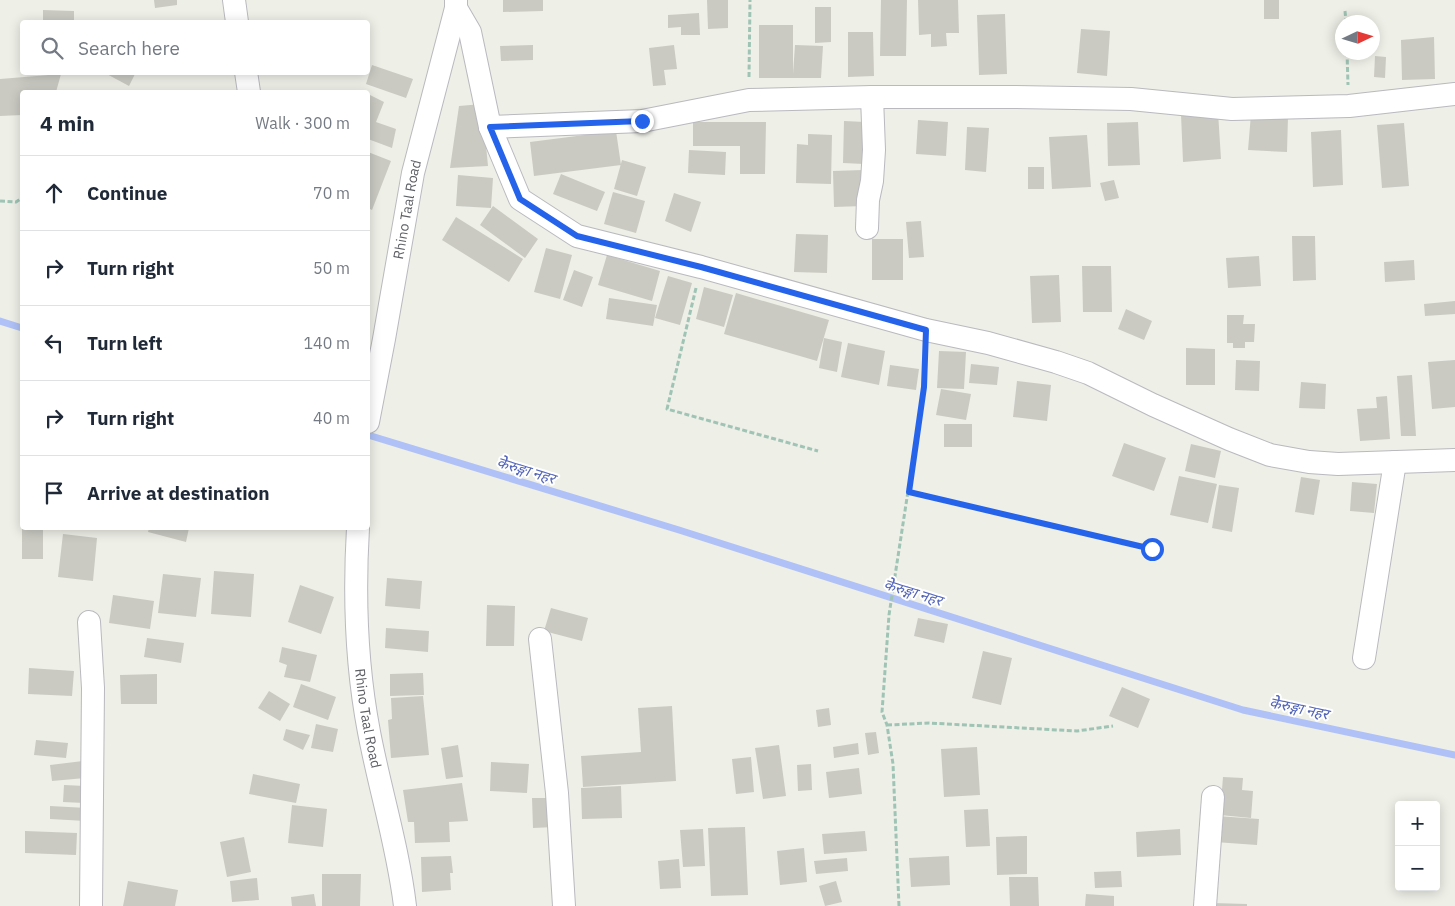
<!DOCTYPE html>
<html lang="en">
<head>
<meta charset="utf-8">
<style>
  :root { --surface:#fff; --page:#f2f2f3; --text:#1f2937; --muted:#747a83; --line:#e0e1e3 }
  body { margin:0; font-family:"IBM Plex Sans","Noto Sans Devanagari",sans-serif; background:var(--page); color:var(--text) }
  .controls { position:absolute; right:15px; bottom:15px; display:grid; overflow:hidden; border-radius:5px; box-shadow:0 2px 12px #0003 }
  .controls button { width:45px; height:45px; display:grid; place-items:center; padding:0; border:0; border-bottom:1px solid var(--line); background:var(--surface); color:var(--text); font:25px sans-serif }
  .compass { position:absolute; left:1335px; top:15px; width:45px; height:45px; border-radius:50%; background:var(--surface); box-shadow:0 2px 12px #0003; rotate:86deg }
  .stop { position:absolute; width:15px; height:15px; margin:-11px; border:4px solid #2563eb; border-radius:50%; background:#fff }
  .stop.end { background:#2563eb; border-color:#fff; box-shadow:0 1px 5px #0008 }
  .list { margin:0; padding:0; list-style:none }
  h2 { display:flex; justify-content:space-between; align-items:center; height:65px; margin:0; padding:0 20px; font-size:21px }
  h2 small { font-size:16px; font-weight:400; color:var(--muted) }
  .list li { display:grid; grid-template-columns:32px 1fr auto; gap:15px; align-items:center; box-sizing:border-box; height:75px; padding:0 20px; border-top:1px solid var(--line) }
  .list b { display:block; font-size:19px; white-space:nowrap }
  .list em { font-size:16px; font-style:normal; color:var(--muted) }
  .icon { flex:none; width:28px; height:28px; fill:none; stroke:currentColor; stroke-width:2; stroke-linecap:round; stroke-linejoin:round }
  .map { position:relative; flex:none; width:1455px; height:906px; overflow:hidden }
  .search { position:absolute; background:var(--surface); box-shadow:0 2px 12px #0003; left:20px; top:20px; width:350px; height:55px; display:flex; align-items:center; gap:12px; box-sizing:border-box; padding:0 18px; border-radius:5px; color:var(--muted); font-size:19px }
  .panel { position:absolute; background:var(--surface); box-shadow:0 2px 12px #0003; left:20px; top:90px; width:350px; height:440px; border-radius:5px }
  .map>svg:first-child { display:block }
  .lines { fill:none; stroke-linecap:round; stroke-linejoin:round }
  .stream { stroke:#afc1f7; stroke-width:7 }
  .building { fill:#cacac3 }
  .minor-casing { stroke:#b9b9bf; stroke-width:24 }
  .path { stroke:#9fc4b5; stroke-width:3; stroke-dasharray:5 2.5; stroke-linecap:butt }
  .minor { stroke:#fff; stroke-width:22 }
  .route { stroke:#2563eb; stroke-width:6 }
  .labels { text-anchor:middle; dominant-baseline:central; stroke-width:4; stroke-linejoin:round; paint-order:stroke }
  .street-label { font-size:14px; fill:#5e5f65; stroke:#fff }
  .water-label { font-size:15px; font-style:italic; fill:#5365b8; stroke:#fff }
</style>
</head>
<body>
<div class="map">
<svg width="1455" height="906" viewBox="0 0 1455 906">
  <rect width="100%" height="100%" fill="#eeefe7"/>
  <g class="lines">
    <path class="stream" d="M0 321 22 328
      M368 435 679 530 1243 710 1455 755"/>
  </g>
  <path class="building" d="M154 0H177V5L155 8Z
    M503 0H543V11L503 12Z
    M707 0H728V28L708 29Z
    M881 0H907L906 56H880Z
    M918 0H958L959 33H946L947 46 931 47V34L919 35Z
    M1264 0H1279V19H1264Z
    M815 7H831V42L815 43Z
    M43 10 74 11V22H43Z
    M699 13 700 35H681V27L668 28V15Z
    M1005 14 1007 74 979 75 977 15Z
    M759 25H793V74L795 45 823 46 821 78H759Z
    M1081 29 1110 31 1107 76 1077 73Z
    M848 32H873L874 76 848 77Z
    M1434 37 1435 79 1402 80 1401 40Z
    M533 45V60L501 61 500 46Z
    M674 45 677 69 664 70 666 85 653 86 649 48Z
    M1375 56 1386 57 1385 78 1374 77Z
    M372 65 413 79 406 98 366 84Z
    M103 72H136L129 86Z
    M61 74 56 92H22V115L0 116V79Z
    M368 94 384 102 376 122 396 129 392 148 368 139Z
    M482 104 488 166 450 168 459 106Z
    M1218 112 1221 159 1183 162 1181 114Z
    M1251 114 1288 117 1287 152 1248 150Z
    M918 120 948 122 946 156 916 154Z
    M844 121 865 122 864 164 843 163Z
    M693 122H766L765 174H740V146H693Z
    M1138 122 1140 165 1108 166 1107 123Z
    M1404 123 1409 186 1382 188 1377 125Z
    M967 127 989 128 986 172 965 170Z
    M1341 130 1343 185 1313 187 1311 132Z
    M616 131 621 165 534 176 530 142Z
    M808 134 832 135 831 184 796 183 797 144 808 145Z
    M1087 135 1091 187 1052 189 1049 137Z
    M689 150 726 152 725 175 688 173Z
    M368 152 391 161 372 210 368 208Z
    M622 160 646 167 637 196 614 189Z
    M1028 167H1044V189H1028Z
    M863 170V206L834 207 833 171Z
    M561 174 605 192 597 211 553 194Z
    M458 175 493 178 491 208 456 206Z
    M1114 180 1119 198 1105 201 1100 183Z
    M613 192 645 201 636 233 604 224Z
    M674 193 701 202 691 232 665 221Z
    M493 206 538 239 525 258 480 225Z
    M456 217 523 259 509 282 442 240Z
    M921 221 924 257 909 258 906 222Z
    M796 234 828 235 827 273 794 272Z
    M1292 236H1315L1316 280 1293 281Z
    M872 239H903V280H872Z
    M546 248 572 255 560 299 534 292Z
    M607 255 660 271 652 301 598 285Z
    M1259 256 1261 286 1228 288 1226 258Z
    M1414 260 1415 280 1385 282 1384 262Z
    M1082 266H1111L1112 312H1083Z
    M574 270 593 277 582 307 563 300Z
    M1059 275 1061 322 1032 323 1030 276Z
    M668 276 692 283 680 325 655 318Z
    M704 287 733 295 724 327 696 319Z
    M736 293 829 320 817 361 724 334Z
    M609 298 657 305 653 326 606 319Z
    M1455 301V314L1425 316 1424 304Z
    M1126 309 1152 321 1144 340 1118 329Z
    M1227 315H1244L1243 324H1255L1254 342H1245V348H1233V343H1227Z
    M824 338 842 342 837 372 819 368Z
    M848 343 885 351 879 385 841 377Z
    M1186 348 1215 349V385H1186Z
    M939 351 966 352 964 389 937 388Z
    M1236 360 1260 361 1259 391 1235 390Z
    M1455 360V407L1432 409 1428 362Z
    M971 364 999 367 997 385 969 383Z
    M890 365 919 369 916 390 887 386Z
    M1412 375 1416 436H1401L1397 376Z
    M1017 381 1051 385 1047 421 1013 417Z
    M1301 382 1326 384 1325 409 1299 408Z
    M941 389 971 394 966 420 936 415Z
    M1387 396 1390 439 1360 441 1357 409 1377 408 1376 397Z
    M944 424H972V447H944Z
    M1124 443 1166 458 1154 491 1112 476Z
    M1191 444 1221 451 1215 478 1185 471Z
    M1179 476 1217 484 1208 523 1170 515Z
    M1301 477 1320 480 1314 515 1295 512Z
    M1352 482 1377 484 1374 513 1350 511Z
    M1219 485 1239 488 1232 532 1212 528Z
    M22 528H43V559H22Z
    M149 528H189L186 542 148 532Z
    M63 534 97 538 93 581 58 577Z
    M214 571 254 574 251 617 211 614Z
    M163 574 201 578 196 617 158 613Z
    M387 578 422 581 420 609 385 606Z
    M300 585 334 597 321 634 288 622Z
    M113 595 154 601 150 629 109 623Z
    M487 605 515 606 514 646H486Z
    M551 608 588 618 582 641 544 631Z
    M918 618 948 624 944 643 914 636Z
    M386 628 429 631 428 652 385 648Z
    M147 638 184 643 181 663 144 657Z
    M282 647 317 655 310 682 284 677 287 665 279 662Z
    M983 651 1012 658 1001 705 972 698Z
    M29 668 74 671 72 696 28 694Z
    M423 673 424 695 390 696V674Z
    M157 674V704H121L120 675Z
    M301 684 336 697 328 720 293 707Z
    M1122 687 1150 699 1138 728 1109 716Z
    M269 691 290 704 280 721 258 708Z
    M423 696 429 755 391 758 388 720 392 719 391 698Z
    M672 706 676 781 583 787 581 756 641 752 638 708Z
    M829 708 831 725 818 727 816 710Z
    M316 724 338 729 333 752 311 748Z
    M286 729 310 735 303 750 283 740Z
    M876 732 879 753 868 755 865 733Z
    M36 740 68 743 66 758 34 755Z
    M858 743 859 754 834 758 833 747Z
    M458 745 463 777 446 779 441 748Z
    M779 745 786 796 763 799 755 748Z
    M977 747 980 795 944 797 941 749Z
    M751 757 754 792 736 794 732 759Z
    M83 761 85 778 52 781 50 765Z
    M491 762 529 764 527 793 490 791Z
    M811 764 812 790 798 791 797 765Z
    M859 768 862 794 829 798 826 772Z
    M253 774 300 784 296 803 249 794Z
    M1223 777 1243 778 1242 790 1253 791 1251 818 1220 815Z
    M462 783 468 821 449 822 450 842 415 843 414 822H408L403 790Z
    M64 785 85 786 84 803 63 802Z
    M621 786 622 818 582 819 581 788Z
    M532 798H554L555 827 533 828Z
    M292 805 327 809 323 847 288 843Z
    M50 806 87 808 86 821 50 819Z
    M988 809 990 846 966 847 964 810Z
    M1217 816 1259 819 1257 845 1215 842Z
    M745 827 748 895 711 896 708 828Z
    M703 829 705 866 683 867 680 830Z
    M1180 829 1181 855 1137 857 1136 832Z
    M25 831 77 833 76 855 25 853Z
    M865 831 867 851 824 854 822 834Z
    M1027 836V874L997 875 996 837Z
    M244 837 251 872 227 877 220 842Z
    M804 848 807 882 780 885 777 851Z
    M451 856 453 873H450L451 890 422 892 421 857Z
    M949 856 950 885 911 887 909 858Z
    M847 858 848 871 816 874 814 861Z
    M679 859 681 888 660 889 658 861Z
    M1121 871 1122 887 1095 888 1094 872Z
    M322 874H361L360 906H322Z
    M1009 877H1038L1039 906H1010Z
    M257 878 259 900 232 902 230 881Z
    M128 881 178 890 175 906H123Z
    M836 881 842 902 825 906 819 886Z
    M314 894 316 906H292L291 897Z
    M1086 894 1114 896V906H1085Z
    M1212 903 1247 904V906H1212Z"/>
  <g class="lines">
    <defs>
      <g id="minor">
        <path d="M234 0 237 22"/>
        <path d="M456 8 470 32 490 127 520 199 577 236 701 267 926 330 988 343 1056 362 1088 373 1153 405 1229 439 1270 455 1309 462 1338 464 1455 460"/>
        <path d="M246 72 249 92"/>
        <path d="M490 127 642 121 749 100 872 97H1014L1131 99 1232 109 1349 106 1455 94"/>
        <path d="M867 228 868 200 872 181 874 150 872 97"/>
        <path id="s1" d="M368 422 384 339 413 173 456 8V1"/>
        <path id="s2" d="M358 528C354 595 356 664 369 732 380 790 398 847 405 906"/>
        <path d="M89 622 93 688 91 906"/>
        <path d="M540 639 557 793 564 906"/>
        <path d="M1364 658 1395 462"/>
        <path d="M1205 906 1213 797"/>
      </g>
    </defs>
    <use href="#minor" class="minor-casing"/>
    <path class="path" d="M1345 11 1346 22
      M1347 52 1348 85
      M749 77 750 0
      M0 201 16 202 22 198
      M696 288 667 409 818 451
      M909 492 1152 549
      M887 725 929 723 1077 731 1113 726
      M899 906 893 764 887 725 882 712 889 615 924 387 925 354"/>
    <use href="#minor" class="minor"/>
  </g>
  <g class="lines">
    <path class="route" d="M642 121 490 127 520 199 577 236 701 267 926 330 924 387 909 492 1152 549"/>
  </g>
  <g class="labels">
    <g class="street-label">
      <text stroke="none"><textPath href="#s1" startOffset="216">Rhino Taal Road</textPath></text>
      <text stroke="none"><textPath href="#s2" startOffset="191">Rhino Taal Road</textPath></text>
    </g>
    <g class="water-label">
      <text transform="translate(526 470) rotate(17)">केेरुङ्गा नहर</text>
      <text transform="translate(913 592) rotate(17)">केेरुङ्गा नहर</text>
      <text transform="translate(1299 708) rotate(12)">केेरुङ्गा नहर</text>
    </g>
  </g>
</svg>
<div class="controls">
<button>+</button>
<button>−</button>
</div>
<svg class="compass" viewBox="-18 -18 36 36"><path d="M0-13l5 13h-10z" fill="#e53935"/><path d="M0 13l5-13h-10z" fill="#747a83"/></svg>
<div class="stop" style="left:1152px;top:549px"></div>
<div class="stop end" style="left:642px;top:121px"></div>
<div class="search"><svg class="icon" aria-label="search" viewBox="0 0 24 24"><circle cx="10" cy="10" r="6"/><path d="M15 15l6 6"/></svg>Search here</div>
<section class="panel">
<h2>4 min<small>Walk · 300 m</small></h2>
<ul class="list">
<li><svg class="icon" aria-label="ahead" viewBox="0 0 24 24"><path d="M12 20V5M6 11l6-6 6 6"/></svg><div><b>Continue</b></div><em>70 m</em></li>
<li><svg class="icon" aria-label="right" viewBox="0 0 24 24"><path d="M7 20v-9h11M14 6l5 5-5 5"/></svg><div><b>Turn right</b></div><em>50 m</em></li>
<li><svg class="icon" aria-label="left" viewBox="0 0 24 24"><path d="M17 20v-9H6M10 6l-5 5 5 5"/></svg><div><b>Turn left</b></div><em>140 m</em></li>
<li><svg class="icon" aria-label="right" viewBox="0 0 24 24"><path d="M7 20v-9h11M14 6l5 5-5 5"/></svg><div><b>Turn right</b></div><em>40 m</em></li>
<li><svg class="icon" aria-label="arrive" viewBox="0 0 24 24"><path d="M6 21V4h12l-3 4 3 4H6"/></svg><div><b>Arrive at destination</b></div></li>
</ul>
</section>
</div>
</body>
</html>
